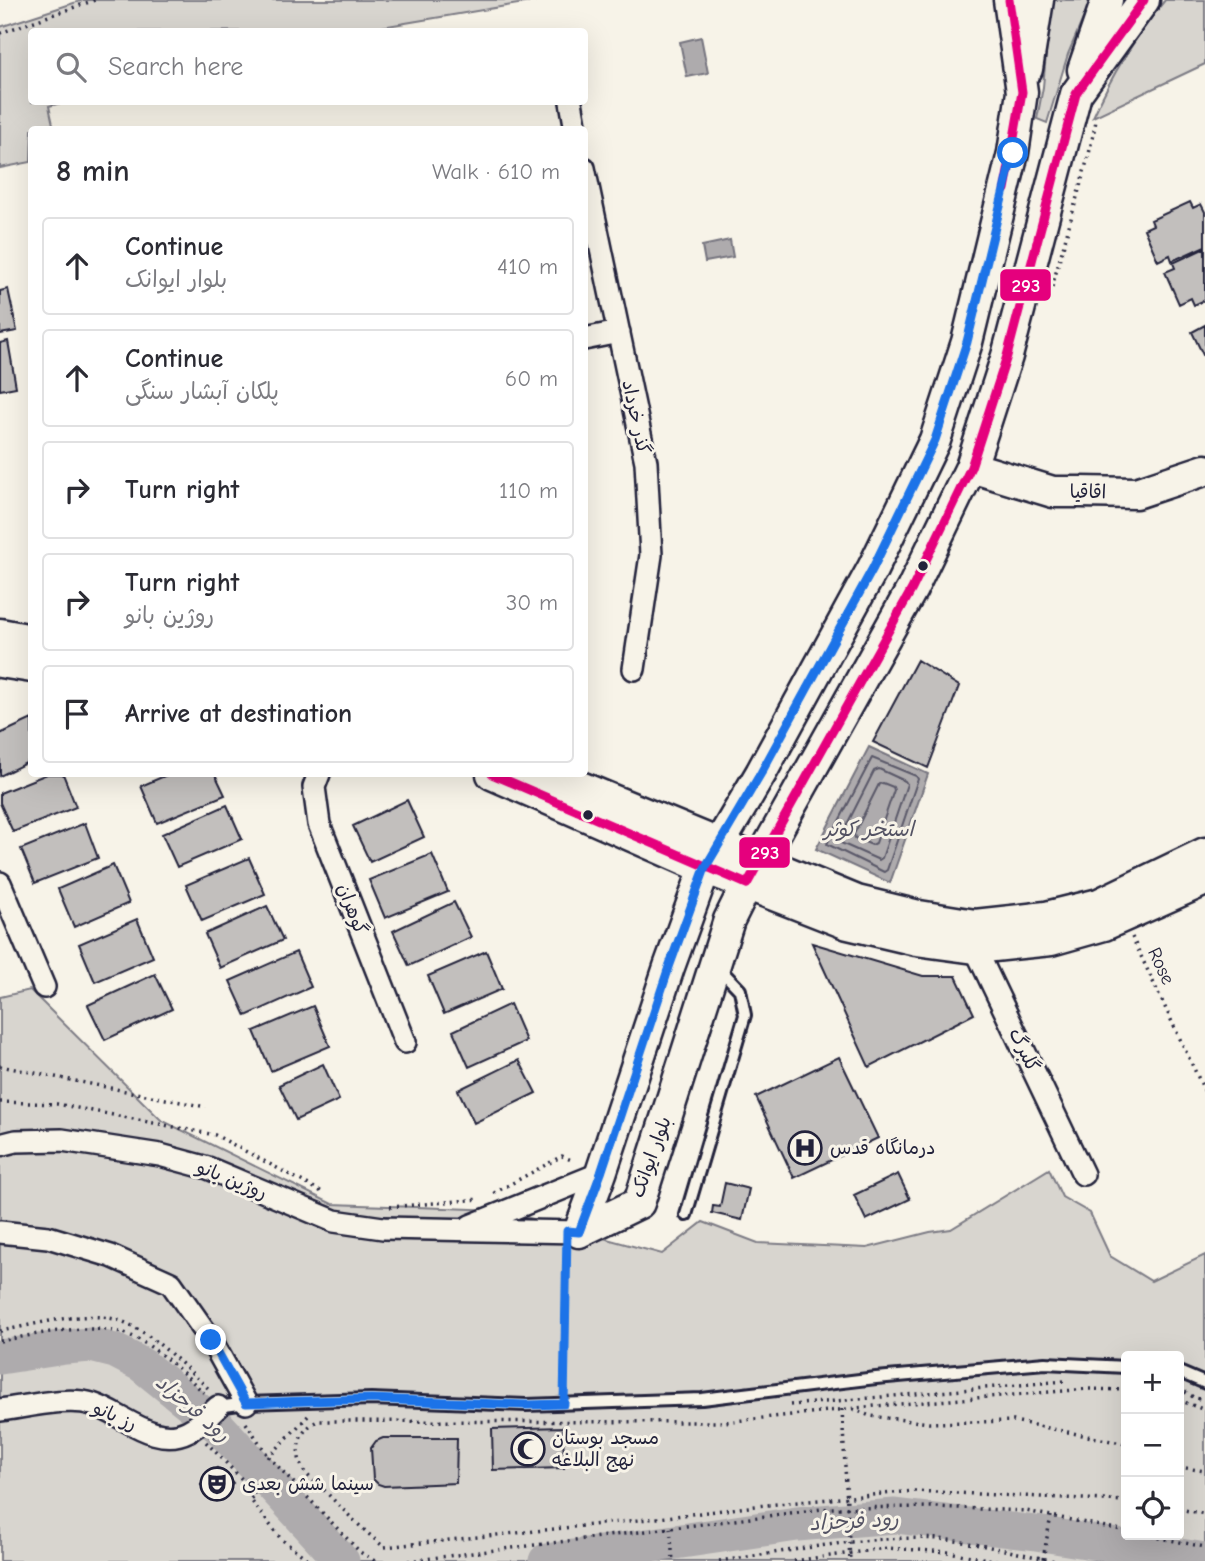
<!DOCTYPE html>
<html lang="en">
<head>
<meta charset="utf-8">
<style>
  :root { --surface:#fff; --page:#f7f7f7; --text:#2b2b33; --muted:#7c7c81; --line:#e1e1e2 }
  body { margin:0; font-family:"Comic Neue","Playpen Sans Arabic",sans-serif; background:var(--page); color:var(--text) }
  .controls { position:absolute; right:21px; bottom:21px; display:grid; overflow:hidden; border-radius:7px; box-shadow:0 7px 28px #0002 }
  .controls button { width:63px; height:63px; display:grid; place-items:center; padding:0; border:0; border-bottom:2px solid var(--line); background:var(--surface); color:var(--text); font:35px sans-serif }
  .stop { position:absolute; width:21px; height:21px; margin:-16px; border:5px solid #1a73e8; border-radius:50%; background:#fff }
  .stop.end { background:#1a73e8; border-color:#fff; box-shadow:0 2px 7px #0008 }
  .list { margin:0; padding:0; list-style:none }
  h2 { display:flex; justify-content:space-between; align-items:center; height:91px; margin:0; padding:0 28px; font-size:30px }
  h2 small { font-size:23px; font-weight:400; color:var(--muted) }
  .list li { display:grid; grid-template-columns:46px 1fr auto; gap:21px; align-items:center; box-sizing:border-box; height:98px; margin:0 14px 14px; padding:0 14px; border:2px solid var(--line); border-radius:7px }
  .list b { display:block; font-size:26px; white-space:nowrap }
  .list p { margin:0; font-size:23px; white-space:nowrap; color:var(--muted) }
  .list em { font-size:23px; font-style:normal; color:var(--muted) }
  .icon { flex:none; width:38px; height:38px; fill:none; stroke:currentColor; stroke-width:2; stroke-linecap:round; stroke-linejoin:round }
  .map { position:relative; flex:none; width:1205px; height:1561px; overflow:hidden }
  .search { position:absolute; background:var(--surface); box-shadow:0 7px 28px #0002; left:28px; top:28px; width:560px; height:77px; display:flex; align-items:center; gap:18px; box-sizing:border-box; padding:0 24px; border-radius:7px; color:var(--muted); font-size:26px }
  .panel { position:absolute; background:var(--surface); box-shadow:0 7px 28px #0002; left:28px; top:126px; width:560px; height:651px; border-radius:7px }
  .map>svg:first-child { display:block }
  .green { fill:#d8d5cf; stroke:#7d7c85; stroke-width:2; fill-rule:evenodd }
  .water { fill:#aeabad; stroke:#76747f; stroke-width:2 }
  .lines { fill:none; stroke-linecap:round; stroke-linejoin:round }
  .shore { stroke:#5a5969; stroke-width:2 }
  .river { stroke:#aeabad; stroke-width:35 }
  .building { fill:#c2bfbd; stroke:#22223b; stroke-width:2 }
  .lane-casing { stroke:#22223b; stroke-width:16 }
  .street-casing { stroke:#22223b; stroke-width:26 }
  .secondary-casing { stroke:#22223b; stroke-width:35 }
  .path { stroke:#22223b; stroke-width:3.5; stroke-dasharray:2 5; stroke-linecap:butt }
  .lane { stroke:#f7f3e8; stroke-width:10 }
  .street { stroke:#f7f3e8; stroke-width:21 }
  .secondary { stroke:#f7f3e8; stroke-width:30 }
  .path-bridge { stroke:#22223b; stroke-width:3.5; stroke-dasharray:2 5; stroke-linecap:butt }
  .bus-1-casing { stroke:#f7f3e8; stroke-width:14 }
  .bus-1 { stroke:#e5007d; stroke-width:9 }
  .route { stroke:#1a73e8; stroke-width:9 }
  .bus-dot { fill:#22223b; stroke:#f7f3e8; stroke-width:2.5 }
  .labels { text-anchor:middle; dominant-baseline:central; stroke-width:6; stroke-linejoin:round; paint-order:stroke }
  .street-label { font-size:19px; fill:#22223b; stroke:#f7f3e8 }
  .poi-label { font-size:19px; fill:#22223b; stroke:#f7f3e8; text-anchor:start }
  .water-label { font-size:21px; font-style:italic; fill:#535263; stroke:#f7f3e8 }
  .line-badge { stroke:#f7f3e8; stroke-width:2.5 }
  .badge-label { font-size:19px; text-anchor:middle; font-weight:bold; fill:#fff }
</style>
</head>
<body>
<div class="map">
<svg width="1205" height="1561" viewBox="0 0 1205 1561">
  <rect width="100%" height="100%" fill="#f7f3e8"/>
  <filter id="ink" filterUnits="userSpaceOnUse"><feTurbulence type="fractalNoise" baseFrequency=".0143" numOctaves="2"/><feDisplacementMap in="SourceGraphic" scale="14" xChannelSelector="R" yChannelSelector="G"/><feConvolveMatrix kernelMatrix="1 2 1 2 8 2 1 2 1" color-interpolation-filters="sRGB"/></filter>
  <g filter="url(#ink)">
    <path class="green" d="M83 0H542L358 31 32 32V102H65L49 106 54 129 32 130 31 162 0 168V27Z
      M1051 0H1091L1068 54 1047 123 1037 119 1043 87Z
      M1165 0H1205V64L1093 117C1112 74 1135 37 1165 0Z
      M30 990 161 1120 332 1204 500 1210 662 1254 703 1222 758 1243 867 1248 930 1232 951 1229 1049 1169 1062 1197 1090 1213 1110 1256 1151 1281 1205 1255V1561H0V997ZM1126 1356H1179V1535H1126Z"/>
    <path class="water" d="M701 37 708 73 687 77 680 42Z
      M730 240 733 257 705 262 702 246Z
      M869 747 928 774 890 883 816 849Z"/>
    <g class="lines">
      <path class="shore" d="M872 758 916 776 918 779 887 870 884 872 827 844Z
        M879 769 905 781 907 784 882 858 879 860 841 843 839 840 874 771Z
        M883 783 893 787 894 790 876 843 872 845 855 838 854 834 879 784Z"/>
      <path class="river" d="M0 1357 65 1347 91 1345 115 1351 142 1365 219 1427 342 1561
        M546 1561 797 1524 895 1516 1036 1533 1205 1560"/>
    </g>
    <path class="building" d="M1190 202 1193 208 1201 204 1205 212V246L1172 261 1170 255 1158 261 1144 229 1153 225 1151 220Z
      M1205 248V300L1194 305 1191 298 1179 304 1165 272 1175 268 1173 263Z
      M8 289 17 331 0 334V291Z
      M1205 325V359L1192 332Z
      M8 341 16 387 0 390V343Z
      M917 660 959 686 928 768 873 742Z
      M32 719V760L0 776V734Z
      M47 774H63L76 807 13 832 0 803V793Z
      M169 774H215L225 795 157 823 141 786Z
      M407 800 424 837 370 862 353 826Z
      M227 805 242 839 177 867 162 834Z
      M85 823 98 858 35 883 21 849Z
      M432 854 448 892 385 918 369 880Z
      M249 858 265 894 202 921 186 885Z
      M113 865 129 903 74 927 58 889Z
      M454 902 471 937 409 966 393 931Z
      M267 906 283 940 220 968 205 934Z
      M137 919 153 957 95 982 79 944Z
      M812 943 923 976H956L974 1014 869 1067Z
      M486 951 502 989 444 1014 428 976Z
      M296 952 311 987 246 1016 230 981Z
      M155 974 172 1009 105 1040 88 1005Z
      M510 1004 526 1041 469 1067 453 1031Z
      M313 1006 330 1046 271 1071 254 1031Z
      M839 1057 878 1138 794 1178 756 1097Z
      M519 1060 536 1093 474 1123 458 1090Z
      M323 1064 339 1100 296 1120 279 1085Z
      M898 1174 910 1199 866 1220 854 1195Z
      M725 1183 749 1189 742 1220 712 1213 713 1206 720 1207Z
      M563 1427 564 1468 493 1470 492 1429Z
      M383 1438H457L456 1483 384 1486 378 1484 373 1479 371 1448 376 1441Z
      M217 1468 233 1483 216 1500 201 1485Z"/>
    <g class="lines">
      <defs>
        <path id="lane" d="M686 1215 745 1015 740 990 718 967
          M1179 1372 1205 1383
          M218 1407 246 1403 371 1399 526 1405 702 1399 876 1378 1045 1363 1126 1367"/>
        <path id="street" d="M571 102 576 130
          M584 168 646 462 651 555 634 669
          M584 339 619 332
          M319 774 314 787 319 824 405 1042
          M0 883 44 987
          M975 937V948L1083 1174
          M0 1145 16 1141 62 1140 160 1155 208 1168 334 1221 383 1228 579 1232
          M470 1226 601 1173
          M0 1232 48 1237 111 1256 171 1283 211 1340 246 1403
          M0 1410C25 1407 69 1396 92 1404 122 1413 155 1448 188 1431 199 1426 209 1415 218 1407"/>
        <path id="secondary" d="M1027 69 1038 0
          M1083 70 1107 0
          M971 467 1053 492H1081L1136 493 1205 470
          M0 634 32 640
          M0 662 32 667
          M492 774 705 868 848 924 916 940 975 948 1051 940 1104 925 1205 880
          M549 774 857 901 919 916 975 925 1046 917 1099 904 1205 853
          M579 1232 639 1203 729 920 747 884 912 589 971 467 1007 356 1076 94 1144 0
          M579 1232 601 1173 669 967 705 868 761 773 873 568 935 440 967 342 1013 153 1022 92 1009 0"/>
      </defs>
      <use href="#lane" class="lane-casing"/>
      <use href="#street" class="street-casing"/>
      <use href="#secondary" class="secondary-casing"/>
      <path class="path" d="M0 33 95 0
        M1052 287 1089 154 1096 121
        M1132 937 1205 1092
        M0 1066 206 1107
        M0 1102 57 1104 215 1135 324 1193
        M494 1193 562 1156 574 1161
        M390 1207 480 1199
        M0 1331C35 1325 78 1311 114 1319 146 1326 186 1368 210 1390
        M0 1341C38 1334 81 1324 120 1332 147 1338 185 1374 204 1393
        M564 1390 567 1251
        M1126 1390 1088 1389 875 1406 725 1422 318 1421C298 1430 293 1451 304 1471 309 1478 318 1484 324 1490 343 1510 363 1530 384 1547L667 1517 756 1506 914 1491 1126 1501
        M1185 1392 1195 1398 1205 1400
        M1179 1400 1205 1410
        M790 1405 1065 1381
        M853 1409 870 1416 929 1423 1014 1421 1126 1444
        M308 1416 269 1457 360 1552 375 1561
        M246 1423 269 1457
        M206 1442 256 1494 250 1499 281 1539 310 1561
        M1179 1467 1205 1471
        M1179 1509 1205 1514
        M670 1528 673 1561
        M1145 1535 1205 1547
        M1043 1559 1051 1516
        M408 1561 830 1508 936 1507 1026 1511 1126 1531
        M719 1561C789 1552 869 1534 939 1539 979 1543 1016 1553 1055 1561
        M794 1561 887 1548 948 1552 999 1561"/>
      <use href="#lane" class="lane"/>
      <use href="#street" class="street"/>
      <use href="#secondary" class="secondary"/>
      <path class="path-bridge" d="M842 1409 850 1561"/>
      <defs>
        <path id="bus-1" d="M1005 189 1022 92 1009 0
          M492 774 747 884 912 589 971 467 1007 356 1076 94 1144 0"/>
      </defs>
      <use href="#bus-1" class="bus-1-casing"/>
      <use href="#bus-1" class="bus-1"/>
    </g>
  </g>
  <g class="lines" filter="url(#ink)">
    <path class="route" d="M211 1340 246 1403 371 1399 526 1405 564 1404 567 1231 579 1232 601 1173 669 967 705 868 761 773 873 568 935 440 967 342 1013 153"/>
  </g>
  <defs>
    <symbol id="hospital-ring" viewBox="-11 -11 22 22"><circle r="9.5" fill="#f7f3e8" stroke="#22223b" stroke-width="1.5"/><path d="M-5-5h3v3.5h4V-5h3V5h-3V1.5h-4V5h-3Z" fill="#22223b"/></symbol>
    <symbol id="mosque-ring" viewBox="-11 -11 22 22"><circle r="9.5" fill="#f7f3e8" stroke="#22223b" stroke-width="1.5"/><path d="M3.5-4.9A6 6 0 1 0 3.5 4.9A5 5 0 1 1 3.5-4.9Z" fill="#22223b"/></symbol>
    <symbol id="theatre-ring" viewBox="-11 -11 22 22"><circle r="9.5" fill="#f7f3e8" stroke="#22223b" stroke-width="1.5"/><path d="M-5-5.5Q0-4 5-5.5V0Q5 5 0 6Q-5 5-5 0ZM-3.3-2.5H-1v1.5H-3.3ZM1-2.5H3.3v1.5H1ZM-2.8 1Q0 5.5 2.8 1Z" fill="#22223b"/></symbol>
  </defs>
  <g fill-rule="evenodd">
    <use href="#hospital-ring" x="786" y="1129" width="38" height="38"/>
    <use href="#mosque-ring" x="509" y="1430" width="38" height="38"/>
    <use href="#theatre-ring" x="198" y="1465" width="38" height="38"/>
  </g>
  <g class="bus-dot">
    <circle cx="923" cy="566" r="6"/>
    <circle cx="588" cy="815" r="6"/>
  </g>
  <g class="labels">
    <g class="street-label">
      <text transform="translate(636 417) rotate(78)">گذر خرداد</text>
      <text transform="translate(1088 492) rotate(1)">اقاقیا</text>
      <text transform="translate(352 909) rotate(69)">گوهران</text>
      <text transform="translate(1161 966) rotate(65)">Rose</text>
      <text transform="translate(1024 1050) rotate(64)">گلبرگ</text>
      <text transform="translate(651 1157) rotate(-70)">بلوار ایوانک</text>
      <text transform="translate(232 1180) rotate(22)">روژین بانو</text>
      <text transform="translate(115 1416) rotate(24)">رز بانو</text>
    </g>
    <g class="poi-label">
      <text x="830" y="1148">درمانگاه قدس</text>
      <text x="552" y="1438">مسجد بوستان<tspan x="552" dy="22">نهج البلاغه</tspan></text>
      <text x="242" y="1484">سینما شش بعدی</text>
    </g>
    <g class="water-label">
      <text x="869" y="829">استخر کوثر</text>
      <text transform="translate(193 1408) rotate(41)">رود فرحزاد</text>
      <text transform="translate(854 1521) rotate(-3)">رود فرحزاد</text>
    </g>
  </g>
  <g class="line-badge">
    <rect x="999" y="268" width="53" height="34" rx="7" fill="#e5007d"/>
    <rect x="738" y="836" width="53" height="33" rx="7" fill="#e5007d"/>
  </g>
  <g class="badge-label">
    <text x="1026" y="292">293</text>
    <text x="765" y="859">293</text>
  </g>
</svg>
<div class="controls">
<button>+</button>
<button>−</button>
<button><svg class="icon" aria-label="locate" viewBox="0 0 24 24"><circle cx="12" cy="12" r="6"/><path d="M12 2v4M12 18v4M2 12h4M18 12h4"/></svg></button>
</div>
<div class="stop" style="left:1013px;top:153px"></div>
<div class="stop end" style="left:211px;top:1340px"></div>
<div class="search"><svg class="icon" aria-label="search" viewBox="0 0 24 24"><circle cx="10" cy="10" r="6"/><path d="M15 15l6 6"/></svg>Search here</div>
<section class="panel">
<h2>8 min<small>Walk · 610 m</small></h2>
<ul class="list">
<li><svg class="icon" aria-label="ahead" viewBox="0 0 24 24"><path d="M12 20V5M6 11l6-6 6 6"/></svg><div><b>Continue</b><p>بلوار ایوانک</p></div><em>410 m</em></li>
<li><svg class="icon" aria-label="ahead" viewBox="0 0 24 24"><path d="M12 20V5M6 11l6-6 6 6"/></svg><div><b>Continue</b><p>پلکان آبشار سنگی</p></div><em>60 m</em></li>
<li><svg class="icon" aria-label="right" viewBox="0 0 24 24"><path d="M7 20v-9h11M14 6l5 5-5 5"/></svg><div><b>Turn right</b></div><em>110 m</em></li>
<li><svg class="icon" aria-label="right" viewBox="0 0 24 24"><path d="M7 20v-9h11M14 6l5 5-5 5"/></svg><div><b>Turn right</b><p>روژین بانو</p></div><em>30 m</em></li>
<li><svg class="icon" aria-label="arrive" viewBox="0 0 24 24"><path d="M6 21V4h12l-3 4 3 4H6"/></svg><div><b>Arrive at destination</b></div></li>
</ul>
</section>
</div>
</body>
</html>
